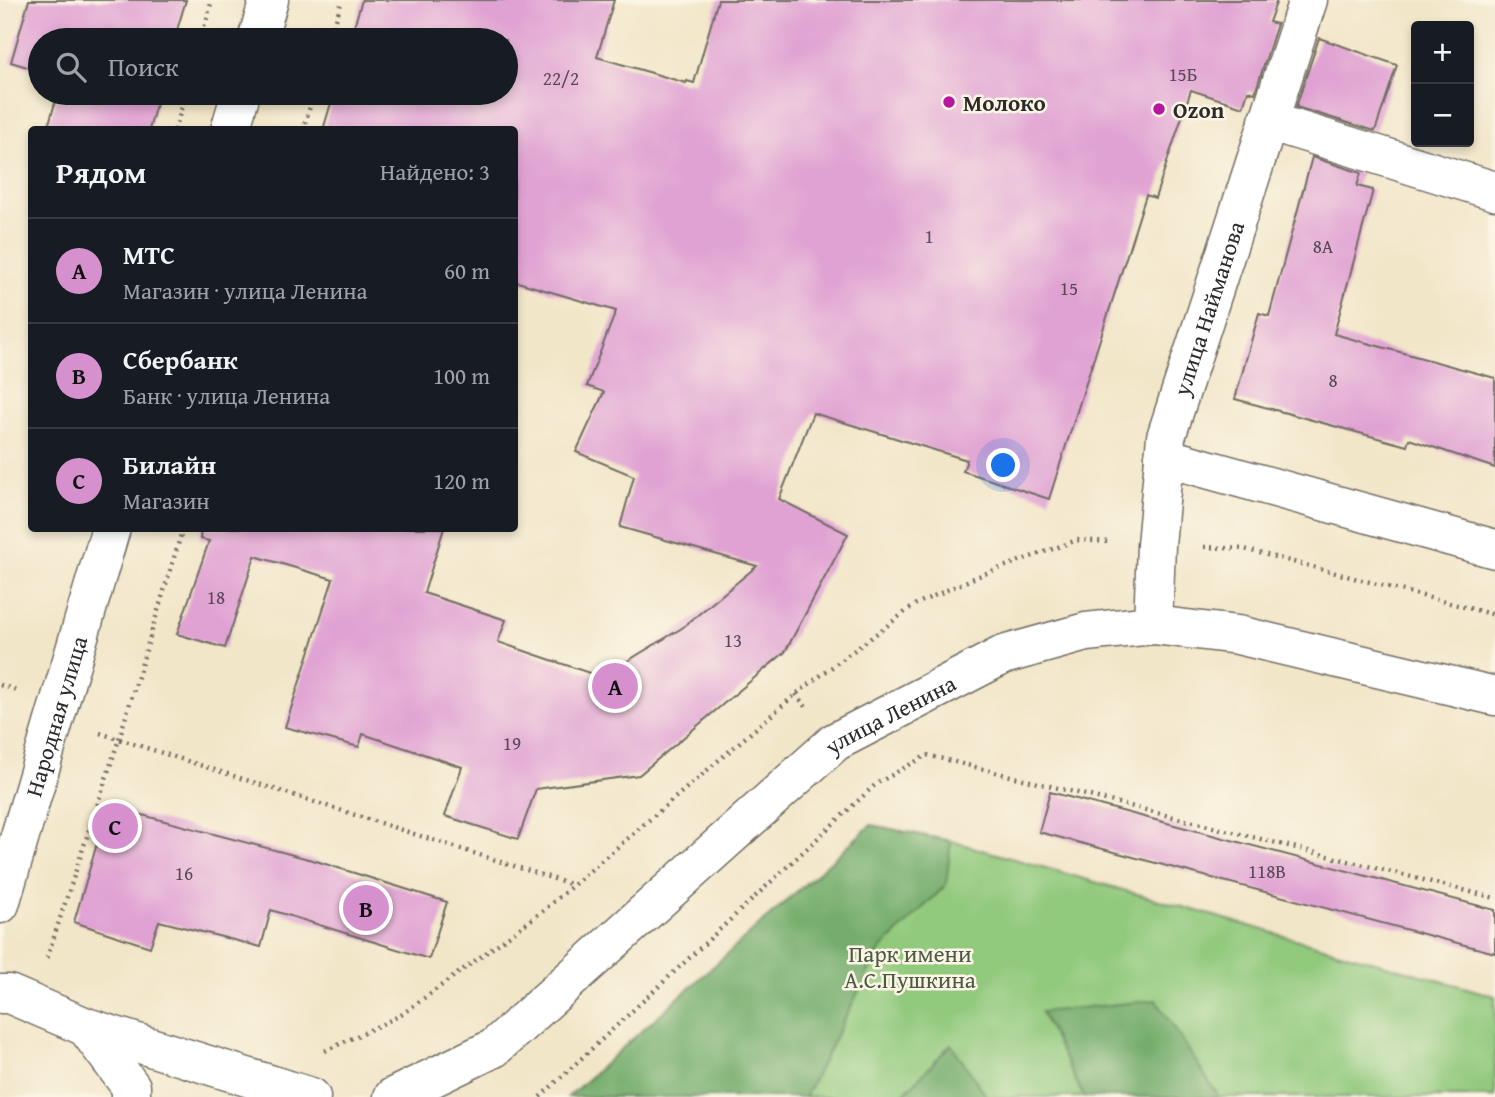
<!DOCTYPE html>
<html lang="ru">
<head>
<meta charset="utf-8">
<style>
  :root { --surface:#171b24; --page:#20242c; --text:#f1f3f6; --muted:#9ea1a6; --line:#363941; --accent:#d690ce }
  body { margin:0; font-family:"Gentium Book Plus",serif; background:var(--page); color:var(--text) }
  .controls { position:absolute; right:21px; top:21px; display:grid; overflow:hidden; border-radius:7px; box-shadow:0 4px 10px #0003 }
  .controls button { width:63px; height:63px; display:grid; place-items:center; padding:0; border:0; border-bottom:2px solid var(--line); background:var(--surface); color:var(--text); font:35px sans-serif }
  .you { position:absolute; left:1004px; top:466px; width:24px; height:24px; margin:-18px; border:5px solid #fff; border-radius:50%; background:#1a73e8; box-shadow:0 0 0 10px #1a73e833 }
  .badge { display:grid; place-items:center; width:46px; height:46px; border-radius:50%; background:var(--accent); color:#111; font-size:23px; font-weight:700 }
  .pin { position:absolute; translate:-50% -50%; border:4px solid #fff; box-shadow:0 2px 7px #0006 }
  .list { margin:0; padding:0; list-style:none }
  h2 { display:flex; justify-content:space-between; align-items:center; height:91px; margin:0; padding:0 28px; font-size:30px }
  h2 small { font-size:23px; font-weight:400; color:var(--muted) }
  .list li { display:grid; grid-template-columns:46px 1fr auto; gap:21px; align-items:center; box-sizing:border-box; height:105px; padding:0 28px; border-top:2px solid var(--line) }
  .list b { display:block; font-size:26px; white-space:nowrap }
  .list p { margin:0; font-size:23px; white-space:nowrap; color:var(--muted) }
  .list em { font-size:23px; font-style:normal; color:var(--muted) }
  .icon { flex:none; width:38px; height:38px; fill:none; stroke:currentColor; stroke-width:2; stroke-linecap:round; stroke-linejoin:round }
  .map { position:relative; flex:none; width:1495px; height:1097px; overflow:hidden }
  .search { position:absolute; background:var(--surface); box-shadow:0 4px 10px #0003; left:28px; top:28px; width:490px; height:77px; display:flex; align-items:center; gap:18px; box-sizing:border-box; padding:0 24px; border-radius:38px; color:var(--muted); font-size:26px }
  .panel { position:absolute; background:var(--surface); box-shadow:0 4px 10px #0003; left:28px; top:126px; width:490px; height:406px; border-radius:7px }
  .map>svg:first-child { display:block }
  .green { fill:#91c97d; stroke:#5e7a54; stroke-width:2 }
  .forest { fill:#74ad6c; stroke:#506c4c; stroke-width:2 }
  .building { fill:#e0a2d3 }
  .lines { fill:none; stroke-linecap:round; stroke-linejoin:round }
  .minor-casing { stroke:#716c62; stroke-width:41 }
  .path { stroke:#716c62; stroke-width:4.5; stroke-dasharray:2 5; stroke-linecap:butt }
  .minor { stroke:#fff; stroke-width:38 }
  .poi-dot { fill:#b5179e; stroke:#fcf5e5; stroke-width:2.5 }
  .labels { text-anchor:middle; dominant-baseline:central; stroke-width:5; stroke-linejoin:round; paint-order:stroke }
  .number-label { font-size:19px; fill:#584955 }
  .poi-label { font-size:23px; font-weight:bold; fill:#2b2b2b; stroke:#fcf5e5; text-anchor:start }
  .street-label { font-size:23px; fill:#2b2b2b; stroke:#fcf5e5 }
  .park-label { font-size:23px; fill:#4a5a44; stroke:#fcf5e5 }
</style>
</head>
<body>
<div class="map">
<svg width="1495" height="1097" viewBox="0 0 1495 1097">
  <rect width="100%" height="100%" fill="#fcf5e5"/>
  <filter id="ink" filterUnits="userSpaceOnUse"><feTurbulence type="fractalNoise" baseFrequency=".0143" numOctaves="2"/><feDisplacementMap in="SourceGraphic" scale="14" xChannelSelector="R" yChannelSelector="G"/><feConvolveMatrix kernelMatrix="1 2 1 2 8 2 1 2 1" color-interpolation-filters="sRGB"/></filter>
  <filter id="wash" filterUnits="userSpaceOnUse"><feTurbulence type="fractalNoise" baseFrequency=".00686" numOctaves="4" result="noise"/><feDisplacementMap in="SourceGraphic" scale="28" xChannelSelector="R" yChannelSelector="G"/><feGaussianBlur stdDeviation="1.57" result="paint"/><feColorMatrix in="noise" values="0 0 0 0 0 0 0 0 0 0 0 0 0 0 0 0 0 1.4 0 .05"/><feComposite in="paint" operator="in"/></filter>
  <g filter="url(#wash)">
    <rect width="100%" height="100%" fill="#f2e6c9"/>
    <path class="green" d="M871 825 951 841 1495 996V1097H568Z"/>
    <path class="forest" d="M871 825 951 841 946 885 879 951 805 1097H568Z
      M1156 1000 1219 1097H1084L1041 1012Z
      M951 1044 987 1097H901Z"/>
    <g id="blocks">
      <path class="building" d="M29 0H186L174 40H40V71L11 62Z
        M362 0H614L597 57 686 83 687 81 694 83 718 0H1277L1269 22 1277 24 1255 93 1248 91 1243 107 1191 90 1155 198 1146 195 1049 499 963 471 967 460 813 413 779 499 848 534 785 652 639 775 536 789 518 839 445 816 462 767 363 734 359 747 285 727 333 579 255 556 225 648 177 634 209 541 200 539 201 528H444L424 593 506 620 498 642 601 677 682 628 757 566 620 527 634 476 576 452 604 392 587 386 616 311 514 281V130H323L334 93H506V40H350Z
        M1319 38 1397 65 1375 131 1296 107Z
        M58 93H159L149 130H47Z
        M1312 157 1361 173 1357 186 1373 190 1334 334 1495 378V468L1409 439 1407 446 1235 399 1259 313 1269 316Z
        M1050 792 1495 910V953L1039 832Z
        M108 806 316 861 447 902 429 959 271 910 261 947 159 921 150 947 74 922Z"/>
    </g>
  </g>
  <g filter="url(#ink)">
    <use href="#blocks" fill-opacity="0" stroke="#716c62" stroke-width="2"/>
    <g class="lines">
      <defs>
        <g id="minor">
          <path d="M257 40 269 0"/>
          <path d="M1268 121 1495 191"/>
          <path d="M230 130 241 93"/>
          <path d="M1164 457 1495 549"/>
          <path id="s1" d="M1153 625 1156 545 1166 437 1308 0"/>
          <path id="s2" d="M0 904 111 528"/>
          <path d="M0 994H9L86 1027 131 1087V1097"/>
          <path d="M86 1027 311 1097"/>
          <path id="s3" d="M393 1097 494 1048 835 742 1003 655 1086 632 1153 625 1238 635 1495 696"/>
        </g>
      </defs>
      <use href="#minor" class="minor-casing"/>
      <path class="path" d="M201 40 212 0
        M330 40 342 0
        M175 130 186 93
        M303 130 314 93
        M1204 547 1244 549 1495 615
        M0 685 16 690
        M796 694 806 707
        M100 733 573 885
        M47 958 119 739 183 528
        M325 1051 401 1015 543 911 796 694 916 604 976 577 1077 540 1111 542
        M540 1097 876 784 927 755 1495 898"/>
      <use href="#minor" class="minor"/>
    </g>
  </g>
  <g class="poi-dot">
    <circle cx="949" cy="102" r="7"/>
    <circle cx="1159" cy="109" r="7"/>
  </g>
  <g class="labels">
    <g class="number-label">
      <text x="1183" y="74">15Б</text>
      <text x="561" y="78">22/2</text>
      <text x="929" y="236">1</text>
      <text x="1323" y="246">8А</text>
      <text x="1069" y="288">15</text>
      <text x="1333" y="380">8</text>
      <text x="216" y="597">18</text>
      <text x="733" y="640">13</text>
      <text x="512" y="743">19</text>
      <text x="1267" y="871">118В</text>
      <text x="184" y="873">16</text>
    </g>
    <g class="poi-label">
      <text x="963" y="102">Молоко</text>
      <text x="1173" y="109">Ozon</text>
    </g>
    <g class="street-label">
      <text stroke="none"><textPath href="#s1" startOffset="324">улица Найманова</textPath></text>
      <text stroke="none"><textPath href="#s2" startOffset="196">Народная улица</textPath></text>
      <text stroke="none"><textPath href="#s3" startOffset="632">улица Ленина</textPath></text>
    </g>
    <g class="park-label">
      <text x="910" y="953">Парк имени<tspan x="910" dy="26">А.С.Пушкина</tspan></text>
    </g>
  </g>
</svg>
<div class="controls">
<button>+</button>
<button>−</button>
</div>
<div class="you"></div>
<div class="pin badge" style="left:615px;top:686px">A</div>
<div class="pin badge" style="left:366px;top:908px">B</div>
<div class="pin badge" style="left:115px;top:826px">C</div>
<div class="search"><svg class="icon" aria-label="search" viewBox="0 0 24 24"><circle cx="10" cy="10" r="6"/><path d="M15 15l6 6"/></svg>Поиск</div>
<section class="panel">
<h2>Рядом<small>Найдено: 3</small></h2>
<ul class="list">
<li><span class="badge">A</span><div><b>МТС</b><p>Магазин · улица Ленина</p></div><em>60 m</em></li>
<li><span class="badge">B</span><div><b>Сбербанк</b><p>Банк · улица Ленина</p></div><em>100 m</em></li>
<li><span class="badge">C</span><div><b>Билайн</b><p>Магазин</p></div><em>120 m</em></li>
</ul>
</section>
</div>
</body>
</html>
